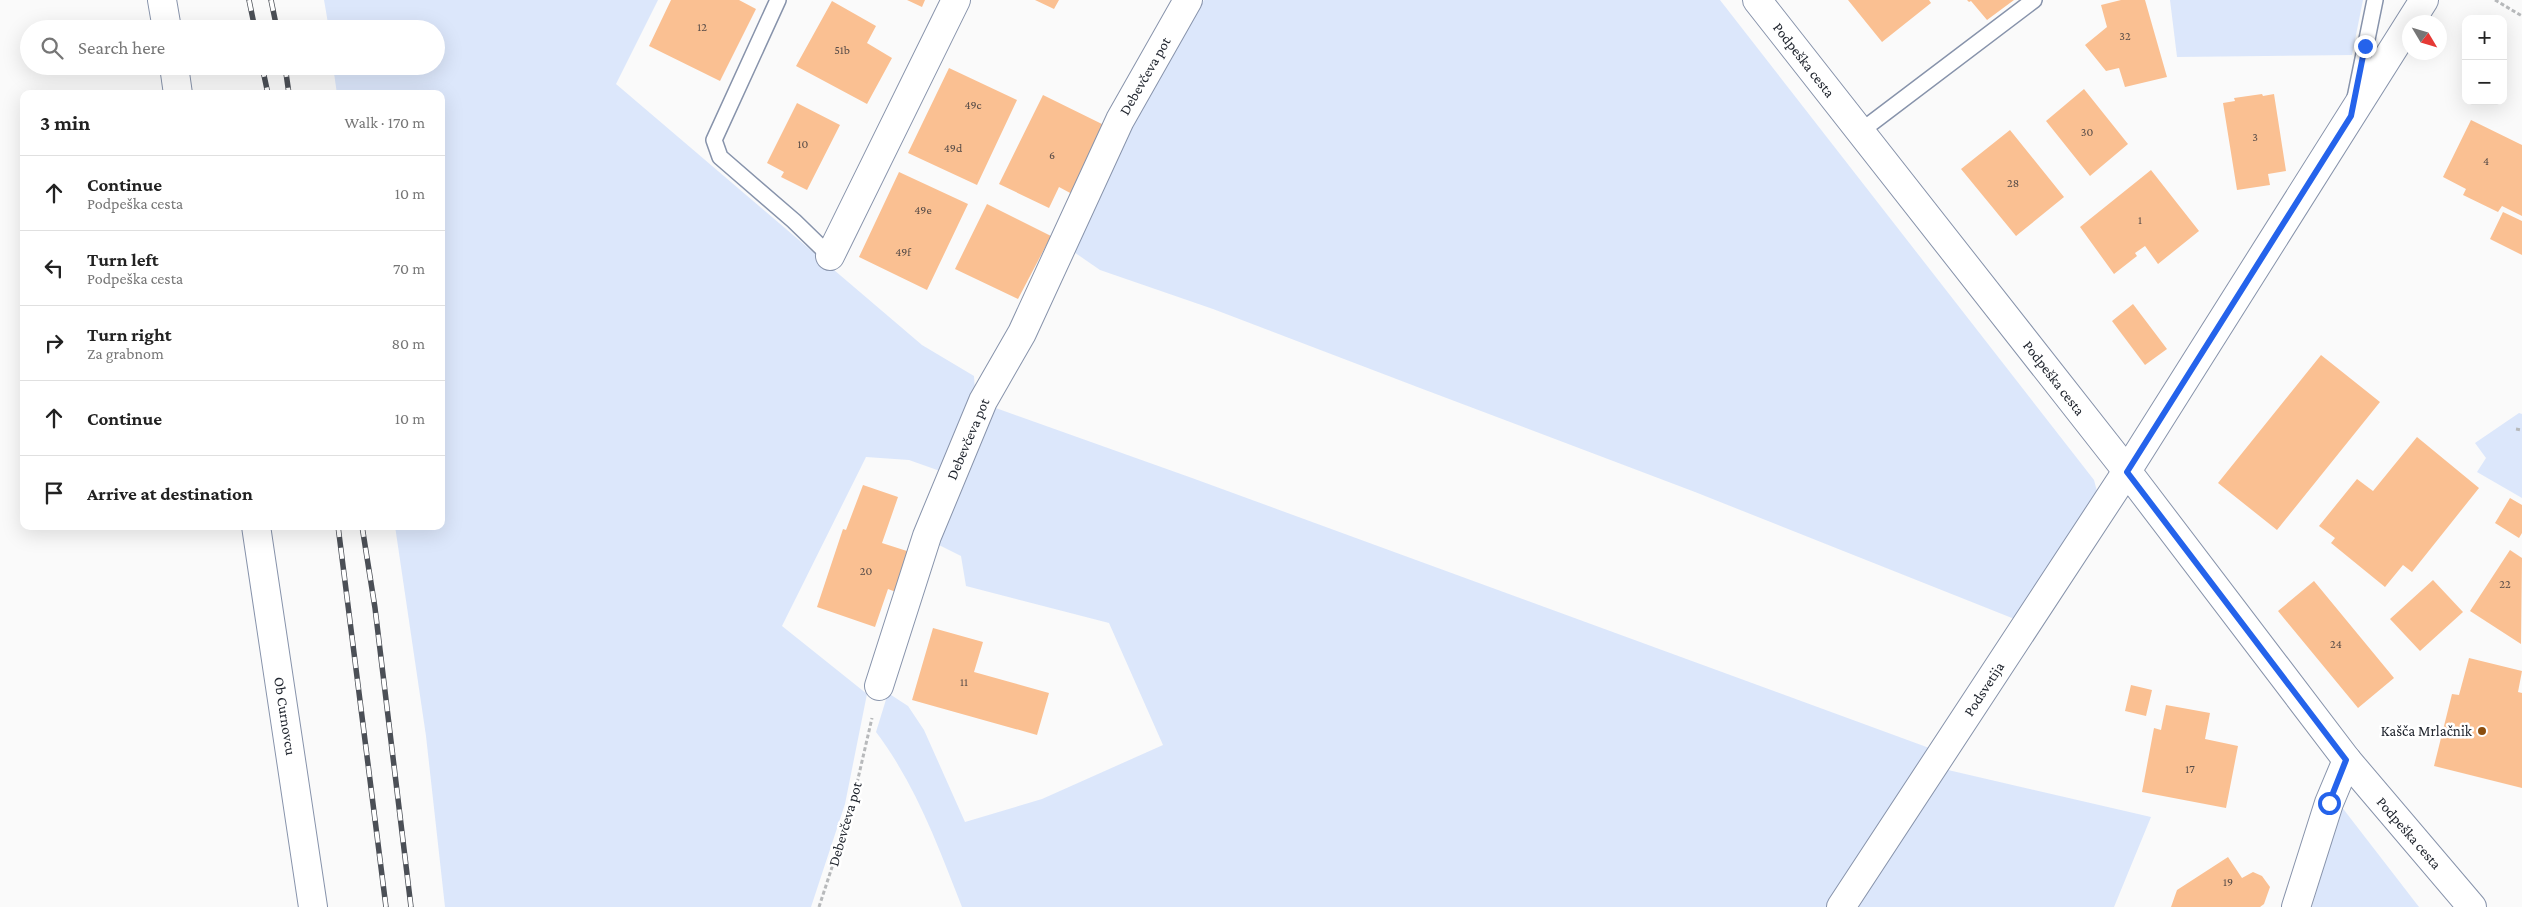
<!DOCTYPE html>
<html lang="en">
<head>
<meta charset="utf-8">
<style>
  :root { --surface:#fff; --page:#f2f2f2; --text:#222; --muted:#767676; --line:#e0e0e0 }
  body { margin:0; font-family:"Crimson Pro",serif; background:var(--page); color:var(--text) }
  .controls { position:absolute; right:15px; top:15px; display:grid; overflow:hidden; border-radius:10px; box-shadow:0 5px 20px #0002 }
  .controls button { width:45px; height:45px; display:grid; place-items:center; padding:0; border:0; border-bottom:1px solid var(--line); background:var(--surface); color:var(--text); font:25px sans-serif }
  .compass { position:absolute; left:2402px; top:15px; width:45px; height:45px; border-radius:50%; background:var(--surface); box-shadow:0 5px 20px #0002; rotate:128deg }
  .stop { position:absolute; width:15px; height:15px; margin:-11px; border:4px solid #2563eb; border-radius:50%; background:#fff }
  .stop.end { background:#2563eb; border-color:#fff; box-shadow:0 1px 5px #0008 }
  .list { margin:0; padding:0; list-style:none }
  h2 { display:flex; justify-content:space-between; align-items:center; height:65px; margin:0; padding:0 20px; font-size:21px }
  h2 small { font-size:16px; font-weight:400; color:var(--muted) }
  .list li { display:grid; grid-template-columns:32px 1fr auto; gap:15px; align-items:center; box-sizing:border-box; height:75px; padding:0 20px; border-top:1px solid var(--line) }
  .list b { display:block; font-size:19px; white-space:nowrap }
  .list p { margin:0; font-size:16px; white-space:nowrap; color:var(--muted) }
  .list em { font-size:16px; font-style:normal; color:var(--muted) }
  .icon { flex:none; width:28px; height:28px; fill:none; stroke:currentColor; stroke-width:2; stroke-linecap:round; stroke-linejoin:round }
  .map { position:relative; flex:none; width:2522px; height:907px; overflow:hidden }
  .search { position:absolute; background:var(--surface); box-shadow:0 5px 20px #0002; left:20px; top:20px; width:425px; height:55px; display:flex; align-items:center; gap:12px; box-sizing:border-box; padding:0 18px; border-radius:28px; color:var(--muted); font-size:19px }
  .panel { position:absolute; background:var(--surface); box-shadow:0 5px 20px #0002; left:20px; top:90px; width:425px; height:440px; border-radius:10px }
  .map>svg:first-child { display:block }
  .green { fill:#dce7fb }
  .building { fill:#fac092 }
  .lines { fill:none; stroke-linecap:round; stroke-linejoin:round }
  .service-casing { stroke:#8793ab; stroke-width:18 }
  .minor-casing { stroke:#8793ab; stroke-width:30 }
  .secondary-casing { stroke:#8793ab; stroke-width:30 }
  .path { stroke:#b7b9bb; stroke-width:3; stroke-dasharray:4 2.5; stroke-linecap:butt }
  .service { stroke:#fff; stroke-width:15 }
  .minor { stroke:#fff; stroke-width:28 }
  .secondary { stroke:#fff; stroke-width:28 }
  .rail-casing { stroke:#4b4f56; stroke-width:5.5 }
  .rail { stroke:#fff; stroke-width:4; stroke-dasharray:11; stroke-linecap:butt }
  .route { stroke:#2563eb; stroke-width:6 }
  .poi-dot { fill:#8a4d0e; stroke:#fff; stroke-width:2 }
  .labels { text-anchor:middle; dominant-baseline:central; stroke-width:5; stroke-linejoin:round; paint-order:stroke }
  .number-label { font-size:12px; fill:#574c48 }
  .street-label { font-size:15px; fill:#21262f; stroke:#fff }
  .poi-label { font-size:15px; fill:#21262f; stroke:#fff; text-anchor:end }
</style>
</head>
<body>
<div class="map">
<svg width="2522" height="907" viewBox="0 0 2522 907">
  <rect width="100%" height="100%" fill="#fafafa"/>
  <path class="green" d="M324 0H658L616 84 922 345 974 376 975 390 967 402 940 471 909 460 866 457 782 626 867 694 845 804 811 907H445L426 736 395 526H441V94H337L333 66H436V29H329Z
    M1204 0H1720L2094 480 2098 495 2017 620 1695 492 1420 388 1213 309 1100 270 1071 250 1130 126Z
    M2170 0H2363L2352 55 2177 57Z
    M993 407 1192 478 1932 749 1828 907H962C938 846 916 785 876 732L888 693 908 706 924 730 965 822 1042 799 1163 745 1109 623 966 586 961 556 935 543Z
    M2519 413 2522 414V498L2477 472 2486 458 2475 443Z
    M1948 770 2151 817 2114 907H1858Z
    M2341 806 2419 907H2312Z"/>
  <path class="building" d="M671 0H739L756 9 720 81 649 46Z
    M907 0H925L922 7Z
    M1035 0H1059L1054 9Z
    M1848 0H1929L1931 3 1882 42Z
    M1967 0H2014L1987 20 1971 1 1969 2Z
    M2121 0H2145L2167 77 2125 87 2119 68 2106 71 2085 45 2107 27 2101 5Z
    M832 1 876 26 867 43 892 58 867 104 796 66Z
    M949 68 1017 100 977 185 908 153Z
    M2084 89 2128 144 2090 176 2046 121Z
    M2262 94 2263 96 2274 94 2286 171 2268 174 2270 185 2237 190 2223 103 2235 101 2234 98Z
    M1043 95 1106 126 1072 194 1059 187 1049 208 999 184Z
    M797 103 840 125 807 190 781 177 784 172 767 163Z
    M2471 120 2522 145V216L2502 206 2498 212 2463 195 2466 189 2443 177Z
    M2010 130 2064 197 2016 236 1961 169Z
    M2151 170 2199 231 2158 264 2145 246 2135 253 2137 256 2114 274 2080 227Z
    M899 172 968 204 927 290 859 257Z
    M987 204 1051 236 1018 299 955 269Z
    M2503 212 2522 221V255L2490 239Z
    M2133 304 2167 349 2145 365 2112 321Z
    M2321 355 2380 402 2277 530 2218 483Z
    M2417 437 2479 488 2412 572 2403 565 2385 587 2331 543 2335 538 2319 526 2357 479 2373 491Z
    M863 485 898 497 882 543 910 552 896 592 888 589 875 627 817 607 843 529 846 530Z
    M2510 498 2522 505V533L2519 538 2495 523Z
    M2510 550 2522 558 2521 644 2470 611Z
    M2433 580 2463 612 2420 651 2390 619Z
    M2314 581 2394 678 2358 708 2278 611Z
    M933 628 983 642 974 672 1049 693 1037 735 912 700Z
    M2469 658 2522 671 2518 692 2522 693V788L2434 766 2452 694 2459 695Z
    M2131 685 2152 690 2146 716 2125 711Z
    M2166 705 2210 713 2205 739 2238 746 2226 808 2142 792 2154 728 2161 730Z
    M2228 857 2242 878 2253 872 2262 876 2270 887 2264 904 2260 907H2171L2177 890Z"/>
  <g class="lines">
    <defs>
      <path id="service" d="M778 0 714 140 720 157 794 221 830 256
        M2355 98 2375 0
        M1861 131 2034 0"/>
      <path id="minor" d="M162 0 167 29
        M174 66 178 94
        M830 256 956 0
        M256 526 313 907
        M879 686 927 536 983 401 1022 333 1120 120 1188 0
        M1841 907 2127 471 2424 0
        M2296 907 2329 803 2347 760"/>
      <path id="secondary" d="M1757 0 2127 471 2347 760 2472 907"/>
    </defs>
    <use href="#service" class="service-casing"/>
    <use href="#minor" class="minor-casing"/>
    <use href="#secondary" class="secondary-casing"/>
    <path class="path" d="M2495 0 2522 16
      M2516 429 2522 430
      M819 907 851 809 872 718"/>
    <use href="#service" class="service"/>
    <use href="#minor" class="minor"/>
    <use href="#secondary" class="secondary"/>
    <defs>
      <path id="rail" d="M249 0 255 29
        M271 0 277 29
        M262 66 268 94
        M285 66 289 94
        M338 526 386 907
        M362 526 375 608 411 907"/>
    </defs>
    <use href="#rail" class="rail-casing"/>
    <use href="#rail" class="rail"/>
  </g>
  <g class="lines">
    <path class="route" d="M2329 803 2346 760 2127 472 2351 116 2365 46"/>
  </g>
  <circle class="poi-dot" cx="2482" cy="731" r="5"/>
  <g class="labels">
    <g class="number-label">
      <text x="702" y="27">12</text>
      <text x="2125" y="36">32</text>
      <text x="842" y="50">51b</text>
      <text x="973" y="105">49c</text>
      <text x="2087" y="132">30</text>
      <text x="2255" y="137">3</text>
      <text x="803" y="144">10</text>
      <text x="953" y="148">49d</text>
      <text x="1052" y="155">6</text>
      <text x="2486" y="161">4</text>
      <text x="2013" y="183">28</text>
      <text x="923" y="210">49e</text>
      <text x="2140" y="220">1</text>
      <text x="903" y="252">49f</text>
      <text x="866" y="571">20</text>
      <text x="2505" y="584">22</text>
      <text x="2336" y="644">24</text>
      <text x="964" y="682">11</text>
      <text x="2190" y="769">17</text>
      <text x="2228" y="882">19</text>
    </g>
    <g class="street-label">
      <text transform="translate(1804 60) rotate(52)">Podpeška cesta</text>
      <text transform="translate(1145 76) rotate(-60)">Debevčeva pot</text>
      <text transform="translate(2054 378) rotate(52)">Podpeška cesta</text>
      <text transform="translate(968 439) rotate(-67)">Debevčeva pot</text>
      <text transform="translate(1984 689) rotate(-57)">Podsvetija</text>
      <text transform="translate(285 716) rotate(81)">Ob Curnovcu</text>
      <text transform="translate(845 824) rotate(-74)">Debevčeva pot</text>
      <text transform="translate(2409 833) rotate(49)">Podpeška cesta</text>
    </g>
    <g class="poi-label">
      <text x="2472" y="731">Kašča Mrlačnik</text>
    </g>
  </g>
</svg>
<div class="controls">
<button>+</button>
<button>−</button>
</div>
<svg class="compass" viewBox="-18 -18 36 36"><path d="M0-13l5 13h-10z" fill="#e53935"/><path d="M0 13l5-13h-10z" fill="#767676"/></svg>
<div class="stop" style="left:2329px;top:803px"></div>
<div class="stop end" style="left:2365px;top:46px"></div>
<div class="search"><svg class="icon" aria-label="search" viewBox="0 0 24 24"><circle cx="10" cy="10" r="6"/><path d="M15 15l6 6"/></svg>Search here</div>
<section class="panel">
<h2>3 min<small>Walk · 170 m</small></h2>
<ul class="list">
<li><svg class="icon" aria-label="ahead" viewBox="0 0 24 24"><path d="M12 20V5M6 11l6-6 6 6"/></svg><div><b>Continue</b><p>Podpeška cesta</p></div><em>10 m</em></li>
<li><svg class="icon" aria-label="left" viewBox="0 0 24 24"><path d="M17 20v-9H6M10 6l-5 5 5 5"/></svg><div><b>Turn left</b><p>Podpeška cesta</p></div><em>70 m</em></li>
<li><svg class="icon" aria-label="right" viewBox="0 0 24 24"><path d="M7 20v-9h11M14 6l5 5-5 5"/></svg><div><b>Turn right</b><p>Za grabnom</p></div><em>80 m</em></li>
<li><svg class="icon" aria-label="ahead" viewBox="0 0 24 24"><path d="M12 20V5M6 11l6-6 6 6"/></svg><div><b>Continue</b></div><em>10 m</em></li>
<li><svg class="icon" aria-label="arrive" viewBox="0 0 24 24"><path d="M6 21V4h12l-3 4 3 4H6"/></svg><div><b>Arrive at destination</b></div></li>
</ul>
</section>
</div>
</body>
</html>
